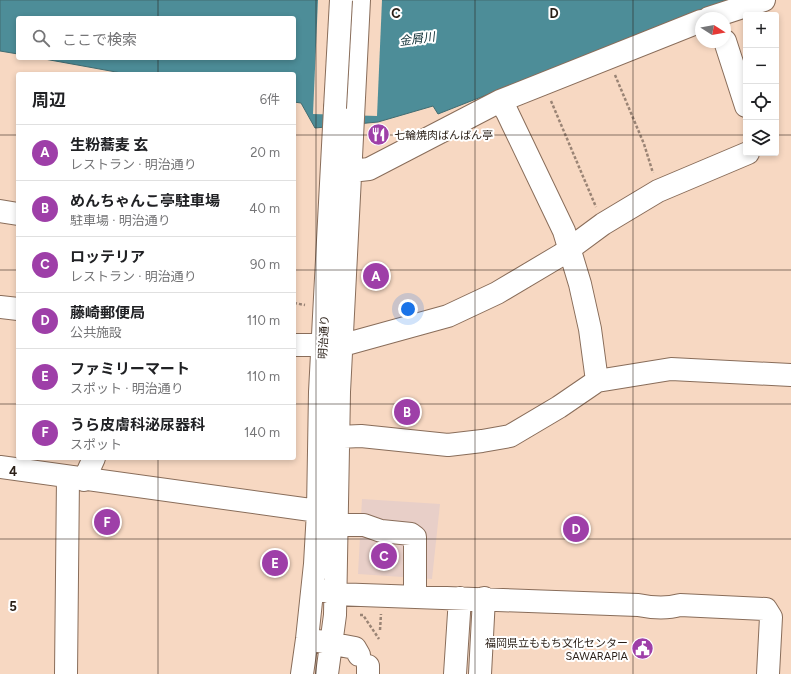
<!DOCTYPE html>
<html lang="ja">
<head>
<meta charset="utf-8">
<style>
  :root { --surface:#fff; --page:#f2f2f2; --text:#202124; --muted:#757577; --line:#e0e0e0; --accent:#9e3fa8 }
  body { margin:0; font-family:Figtree,"Noto Sans JP",sans-serif; background:var(--page); color:var(--text) }
  .controls { position:absolute; right:12px; top:12px; display:grid; overflow:hidden; border-radius:4px; box-shadow:0 2px 6px #0003 }
  .controls button { width:36px; height:36px; display:grid; place-items:center; padding:0; border:0; border-bottom:1px solid var(--line); background:var(--surface); color:var(--text); font:20px sans-serif }
  .compass { position:absolute; left:695px; top:12px; width:36px; height:36px; border-radius:50%; background:var(--surface); box-shadow:0 2px 6px #0003; rotate:101deg }
  .you { position:absolute; left:408px; top:309px; width:14px; height:14px; margin:-10px; border:3px solid #fff; border-radius:50%; background:#1a73e8; box-shadow:0 0 0 6px #1a73e833 }
  .badge { display:grid; place-items:center; width:26px; height:26px; border-radius:50%; background:var(--accent); color:#fff; font-size:13px; font-weight:700 }
  .pin { position:absolute; translate:-50% -50%; border:2px solid #fff; box-shadow:0 1px 4px #0006 }
  .list { margin:0; padding:0; list-style:none }
  h2 { display:flex; justify-content:space-between; align-items:center; height:52px; margin:0; padding:0 16px; font-size:17px }
  h2 small { font-size:13px; font-weight:400; color:var(--muted) }
  .list li { display:grid; grid-template-columns:26px 1fr auto; gap:12px; align-items:center; box-sizing:border-box; height:56px; padding:0 16px; border-top:1px solid var(--line) }
  .list b { display:block; font-size:15px; white-space:nowrap }
  .list p { margin:0; font-size:13px; white-space:nowrap; color:var(--muted) }
  .list em { font-size:13px; font-style:normal; color:var(--muted) }
  .icon { flex:none; width:22px; height:22px; fill:none; stroke:currentColor; stroke-width:2; stroke-linecap:round; stroke-linejoin:round }
  .map { position:relative; flex:none; width:791px; height:674px; overflow:hidden }
  .search { position:absolute; background:var(--surface); box-shadow:0 2px 6px #0003; left:16px; top:16px; width:280px; height:44px; display:flex; align-items:center; gap:10px; box-sizing:border-box; padding:0 14px; border-radius:4px; color:var(--muted); font-size:15px }
  .panel { position:absolute; background:var(--surface); box-shadow:0 2px 6px #0003; left:16px; top:72px; width:280px; height:388px; border-radius:4px }
  .map>svg:first-child { display:block }
  .commercial { fill:#e8cfc8 }
  .water { fill:#4d8d98; stroke:#426c71 }
  .pier { fill:#f7d8c2 }
  .lines { fill:none; stroke-linecap:round; stroke-linejoin:round }
  .minor-casing { stroke:#896d5a; stroke-width:24 }
  .major-casing { stroke:#896d5a; stroke-width:24 }
  .path { stroke:#9a8475; stroke-width:2.5; stroke-dasharray:3 2; stroke-linecap:butt }
  .minor { stroke:#fff; stroke-width:22 }
  .major { stroke:#fff; stroke-width:22 }
  .minor-bridge-casing { stroke:#896d5a; stroke-width:24; stroke-linecap:butt }
  .minor-bridge { stroke:#fff; stroke-width:22 }
  .grid { fill:none; stroke:#2a1f17; stroke-width:1; stroke-opacity:0.55 }
  .labels { text-anchor:middle; dominant-baseline:central; stroke-width:4; stroke-linejoin:round; paint-order:stroke }
  .poi-label { font-size:11px; fill:#2a1f17; stroke:#fff; text-anchor:start }
  .street-label { font-size:11px; fill:#2a1f17; stroke:#fff }
  .water-label { font-size:12px; font-style:italic; fill:#0d2e34; stroke:#fff }
  .grid-label { font-size:13px; text-anchor:middle; font-weight:bold; fill:#2a1f17; stroke:#fff; stroke-width:4; stroke-linejoin:round; paint-order:stroke }
</style>
</head>
<body>
<div class="map">
<svg width="791" height="674" viewBox="0 0 791 674">
  <rect width="100%" height="100%" fill="#f7d8c2"/>
  <path class="commercial" d="M362 499 440 504 432 579 358 574Z"/>
  <path class="water" d="M0 0H733L708 8 438 114 433 106 378 122 315 128 301 103 294 102V74H127L39 58H294V18H18V54L0 51Z"/>
  <path class="pier" d="M318 0H382L377 116 313 114Z"/>
  <g class="lines">
    <defs>
      <path id="minor" d="M709 18 764 0
        M725 41 746 106
        M500 101 507 112 564 231 580 284 590 329 597 381
        M351 171 369 169 500 101 701 21
        M0 211 18 214
        M343 345 448 316 497 293 561 255 603 224 658 191 748 153
        M338 437 361 436 448 445 482 441 510 436 559 407 597 381 671 369 791 375
        M0 467 318 511
        M84 480 94 458
        M336 525H364L381 531 411 534 415 537V596
        M320 589 334 594 638 605C653 608 666 609 680 605L766 609 771 617 768 674
        M318 641 355 648 359 655
        M66 674 68 477
        M302 674 307 639 315 564 318 511 320 392 335 108
        M327 674 335 615 339 392 359 0
        M368 674V666
        M455 674 460 598
        M480 674 484 598"/>
      <path id="major" d="M0 307 18 309
        M294 345H343"/>
    </defs>
    <use href="#minor" class="minor-casing"/>
    <use href="#major" class="major-casing"/>
    <path class="path" d="M615 75 644 144 653 173
      M551 101 596 207
      M294 303 305 305
      M360 615H363L379 639
      M380 630 381 614"/>
    <use href="#minor" class="minor"/>
    <use href="#major" class="major"/>
    <defs>
      <path id="minor-bridge" d="M335 108 341 0"/>
    </defs>
    <use href="#minor-bridge" class="minor-bridge-casing"/>
    <use href="#minor-bridge" class="minor-bridge"/>
  </g>
  <path class="grid" d="M158 0V18M316 0V674M475 0V674M633 0V674M158 58V74M0 135H18M294 135H746M776 135H791M0 270H18M294 270H791M0 404H18M294 404H791M158 458V674M0 539H791"/>
  <defs>
    <symbol id="restaurant-disc" viewBox="-11 -11 22 22"><circle r="9.5" fill="#9e3fa8" stroke="#fff"/><path d="M-5-6h1v4h1v-4h1v4h1v-4h1v5L-1.5 .5V6h-2V.5L-5-1ZM5-6V6H3V1.5H1.5Q1.5-4 5-6Z" fill="#fff"/></symbol>
    <symbol id="civic-disc" viewBox="-11 -11 22 22"><circle r="9.5" fill="#9e3fa8" stroke="#fff"/><path d="M-.6-6.5H3V-4.5H.6V-3L4-1V1h2V6H-6V1h2V-1L-.6-3ZM-1.2 2.5V6h2.4V2.5Z" fill="#fff"/></symbol>
  </defs>
  <g fill-rule="evenodd">
    <use href="#restaurant-disc" x="366" y="122" width="25" height="25"/>
    <use href="#civic-disc" x="630" y="636" width="25" height="25"/>
  </g>
  <g class="labels">
    <g class="poi-label">
      <text x="394" y="135">七輪焼肉ばんばん亭</text>
      <text x="628" y="643" text-anchor="end">福岡県立ももち文化センター<tspan x="628" dy="13">SAWARAPIA</tspan></text>
    </g>
    <g class="street-label">
      <text transform="translate(324 337) rotate(-87)">明治通り</text>
    </g>
    <g class="water-label">
      <text transform="translate(417 39) rotate(-8)">金屑川</text>
    </g>
  </g>
  <g class="grid-label">
    <text x="396" y="18">C</text>
    <text x="554" y="18">D</text>
    <text x="13" y="476">4</text>
    <text x="13" y="611">5</text>
  </g>
</svg>
<div class="controls">
<button>+</button>
<button>−</button>
<button><svg class="icon" aria-label="locate" viewBox="0 0 24 24"><circle cx="12" cy="12" r="6"/><path d="M12 2v4M12 18v4M2 12h4M18 12h4"/></svg></button>
<button><svg class="icon" aria-label="layers" viewBox="0 0 24 24"><path d="M12 4l9 5-9 5-9-5zM3 14l9 5 9-5"/></svg></button>
</div>
<svg class="compass" viewBox="-18 -18 36 36"><path d="M0-13l5 13h-10z" fill="#e53935"/><path d="M0 13l5-13h-10z" fill="#757577"/></svg>
<div class="you"></div>
<div class="pin badge" style="left:376px;top:276px">A</div>
<div class="pin badge" style="left:407px;top:412px">B</div>
<div class="pin badge" style="left:384px;top:556px">C</div>
<div class="pin badge" style="left:576px;top:529px">D</div>
<div class="pin badge" style="left:275px;top:563px">E</div>
<div class="pin badge" style="left:107px;top:522px">F</div>
<div class="search"><svg class="icon" aria-label="search" viewBox="0 0 24 24"><circle cx="10" cy="10" r="6"/><path d="M15 15l6 6"/></svg>ここで検索</div>
<section class="panel">
<h2>周辺<small>6件</small></h2>
<ul class="list">
<li><span class="badge">A</span><div><b>生粉蕎麦 玄</b><p>レストラン · 明治通り</p></div><em>20 m</em></li>
<li><span class="badge">B</span><div><b>めんちゃんこ亭駐車場</b><p>駐車場 · 明治通り</p></div><em>40 m</em></li>
<li><span class="badge">C</span><div><b>ロッテリア</b><p>レストラン · 明治通り</p></div><em>90 m</em></li>
<li><span class="badge">D</span><div><b>藤崎郵便局</b><p>公共施設</p></div><em>110 m</em></li>
<li><span class="badge">E</span><div><b>ファミリーマート</b><p>スポット · 明治通り</p></div><em>110 m</em></li>
<li><span class="badge">F</span><div><b>うら皮膚科泌尿器科</b><p>スポット</p></div><em>140 m</em></li>
</ul>
</section>
</div>
</body>
</html>
